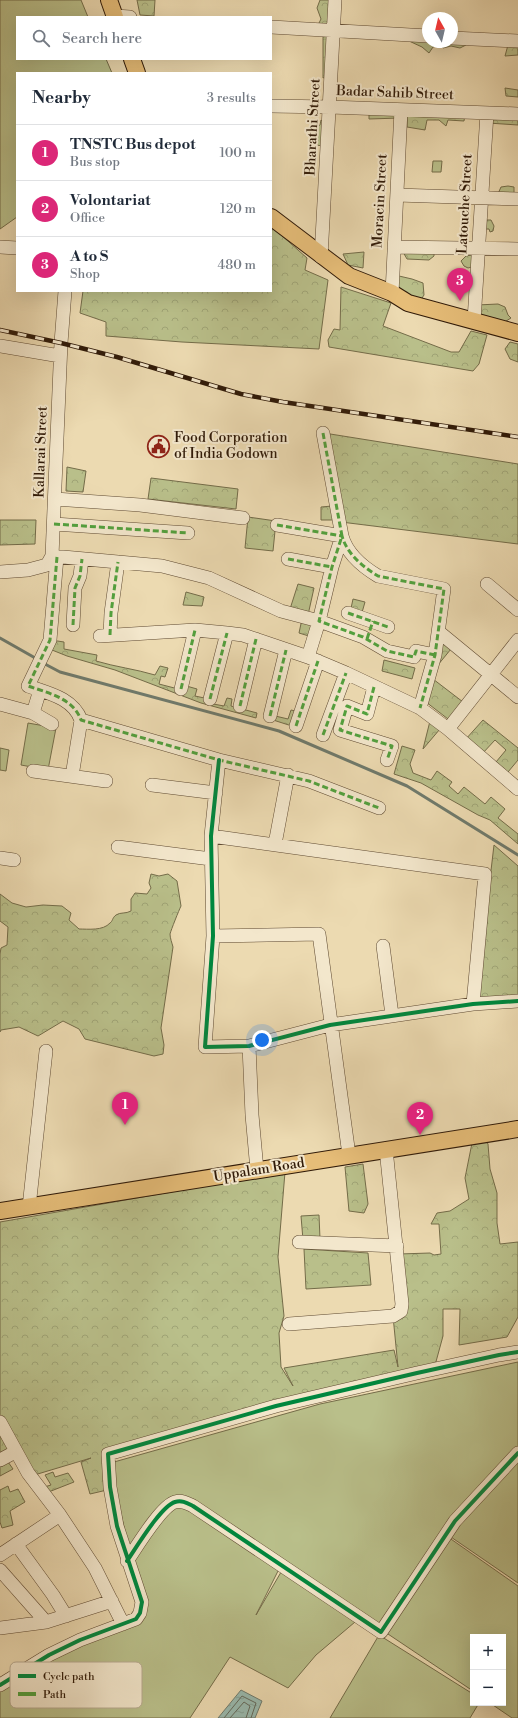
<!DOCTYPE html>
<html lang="en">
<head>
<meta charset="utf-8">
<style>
  :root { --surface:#fff; --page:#f6f6f7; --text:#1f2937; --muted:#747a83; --line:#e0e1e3; --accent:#db2777 }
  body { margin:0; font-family:"Libre Bodoni",serif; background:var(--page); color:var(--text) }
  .controls { position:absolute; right:12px; bottom:12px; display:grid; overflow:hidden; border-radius:0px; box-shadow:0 4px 16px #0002 }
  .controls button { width:36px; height:36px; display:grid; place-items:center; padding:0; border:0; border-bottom:1px solid var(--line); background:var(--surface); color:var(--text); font:20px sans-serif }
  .compass { position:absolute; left:422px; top:12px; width:36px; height:36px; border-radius:50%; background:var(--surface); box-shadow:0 4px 16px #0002; rotate:352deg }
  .you { position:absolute; left:262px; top:1040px; width:14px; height:14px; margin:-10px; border:3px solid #fff; border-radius:50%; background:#1a73e8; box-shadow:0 0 0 6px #1a73e833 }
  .badge { display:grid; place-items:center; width:26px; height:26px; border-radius:50%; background:var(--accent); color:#fff; font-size:13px; font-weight:700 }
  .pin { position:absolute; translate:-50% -33px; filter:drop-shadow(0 1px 2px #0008) }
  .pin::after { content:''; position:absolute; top:21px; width:14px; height:12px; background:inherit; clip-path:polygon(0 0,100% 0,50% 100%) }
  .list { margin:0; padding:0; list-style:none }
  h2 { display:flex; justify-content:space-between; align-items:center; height:52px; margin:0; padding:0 16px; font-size:17px }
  h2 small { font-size:13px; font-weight:400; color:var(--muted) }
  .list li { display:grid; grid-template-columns:26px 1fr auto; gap:12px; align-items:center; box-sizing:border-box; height:56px; padding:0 16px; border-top:1px solid var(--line) }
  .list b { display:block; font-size:15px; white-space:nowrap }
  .list p { margin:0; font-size:13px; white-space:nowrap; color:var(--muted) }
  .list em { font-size:13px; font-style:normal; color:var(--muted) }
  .icon { flex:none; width:22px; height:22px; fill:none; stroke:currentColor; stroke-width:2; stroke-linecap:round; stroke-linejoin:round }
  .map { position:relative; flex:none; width:518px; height:1718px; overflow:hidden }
  .search { position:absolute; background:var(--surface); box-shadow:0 4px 16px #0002; left:16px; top:16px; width:256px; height:44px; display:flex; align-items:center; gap:10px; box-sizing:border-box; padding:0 14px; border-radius:0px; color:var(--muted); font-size:15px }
  .panel { position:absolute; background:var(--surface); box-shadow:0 4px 16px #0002; left:16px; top:72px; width:256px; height:220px; border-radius:0px }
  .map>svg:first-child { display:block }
  .green { fill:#b9bf8a; stroke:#746c49 }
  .forest { fill:url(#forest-crowns); stroke:#746c49 }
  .water { fill:url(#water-ripples); stroke:#6f7a6c }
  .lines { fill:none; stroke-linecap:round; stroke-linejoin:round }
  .shore { stroke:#646a5c; stroke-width:1 }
  .stream { stroke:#6f7a6c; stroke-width:3 }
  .minor-casing { stroke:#5f4a32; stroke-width:14 }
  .major-casing { stroke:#301a08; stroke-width:18 }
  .minor { stroke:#f3e7cc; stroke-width:13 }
  .major { stroke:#e6bd78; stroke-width:16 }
  .rail-casing { stroke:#301a08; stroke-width:4.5 }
  .rail { stroke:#f3e7cc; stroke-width:3; stroke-dasharray:9; stroke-linecap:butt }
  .quiet { stroke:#52a13e; stroke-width:3; stroke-dasharray:6 3; stroke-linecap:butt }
  .cycleway-casing { stroke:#f3e7cc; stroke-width:6 }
  .cycleway { stroke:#00873e; stroke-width:4 }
  .labels { text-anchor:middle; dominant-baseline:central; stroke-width:4; stroke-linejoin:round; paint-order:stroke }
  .street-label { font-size:14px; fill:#301a08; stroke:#f3e7cc }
  .poi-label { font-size:14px; fill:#301a08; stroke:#f3e7cc; text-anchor:start }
  .key { fill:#f3e7cc; stroke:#b8aa91; stroke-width:1 }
  .key-label { font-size:11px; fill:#301a08 }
</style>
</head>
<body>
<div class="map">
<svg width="518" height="1718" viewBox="0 0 518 1718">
  <defs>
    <pattern id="forest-crowns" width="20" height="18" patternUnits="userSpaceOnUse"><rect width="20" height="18" fill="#b9bf8a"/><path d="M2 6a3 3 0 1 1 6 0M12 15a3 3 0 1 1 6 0" fill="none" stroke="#9fa476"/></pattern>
    <pattern id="water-ripples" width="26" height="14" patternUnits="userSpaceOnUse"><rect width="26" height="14" fill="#99baaf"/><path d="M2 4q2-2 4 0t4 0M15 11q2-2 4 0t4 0" fill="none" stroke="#849f95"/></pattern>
  </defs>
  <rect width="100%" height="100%" fill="#ecdab1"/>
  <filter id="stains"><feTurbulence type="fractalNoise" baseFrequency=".005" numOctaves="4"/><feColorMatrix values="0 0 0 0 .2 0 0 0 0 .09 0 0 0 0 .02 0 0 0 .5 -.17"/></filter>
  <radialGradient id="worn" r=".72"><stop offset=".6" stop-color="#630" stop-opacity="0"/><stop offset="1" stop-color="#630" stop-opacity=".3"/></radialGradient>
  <path class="green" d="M0 0H81L88 17H17V59H106L112 73H17V217L0 229Z
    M28 723 56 728 48 770 21 765Z
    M0 748 9 750 6 771 0 770Z
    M518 1362V1453L452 1519 379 1628 182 1498 130 1553 114 1484V1462L320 1404Z
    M518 1456V1583L448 1535Z
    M183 1501 281 1565 256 1615 284 1567 355 1622 316 1655 288 1688 230 1657 190 1718H0V1688L140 1613 127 1561 165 1508Z
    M448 1537 518 1586V1718H512L490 1703H503V1637H473V1691L385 1632Z
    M379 1635 473 1694V1703H479L470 1718H330Z"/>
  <path class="forest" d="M137 0H155L154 16 140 15Z
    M320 0H333L330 28 318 25 321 19 317 8Z
    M414 31 428 42H452L466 45 460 48 451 46 443 48 440 45 433 47 429 53 422 47 409 41Z
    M332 35V74L323 78V37Z
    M508 45H518V55L505 56Z
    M505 88 518 90V97L506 96Z
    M400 110V118L369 119V114Z
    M407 112 465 114 464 121 448 120 446 126 439 120H427L425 130 407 127Z
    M488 115 518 116V125L488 123Z
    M321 120 327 126 324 146 315 145 317 127 320 125Z
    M433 161H442L441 172H432Z
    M508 186 514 187V194L497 196 501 187Z
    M483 220H491L494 226 493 231 490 232 489 229H481Z
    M271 226 307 258 305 270 328 280 319 349 182 342 106 336V322L80 313 83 291H271Z
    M364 252 363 268 348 265 343 254Z
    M403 252H434V256L429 260 407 259Z
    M472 255V267L468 268 464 266 461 261 466 256Z
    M399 276 412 279 423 283 424 295 420 301 408 303 393 283Z
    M341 287 391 303 383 326 451 352H459L471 331 487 335 479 364 473 371 329 347 328 340 334 329 340 330Z
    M498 304 505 307 508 315 511 318 498 326 477 323V305Z
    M510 342 518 344V362L510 359 505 349Z
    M324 433 518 464V544L341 522Z
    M67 467 86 471 83 492 66 491Z
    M151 478 238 489 236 509 148 499Z
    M332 506 336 520H321V507Z
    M248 517 276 521 273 551 245 548Z
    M0 520H36L35 544 0 545Z
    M298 584 314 588 308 615 290 609Z
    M186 592 204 597 202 606 183 605Z
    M353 599 365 602 361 616 350 613Z
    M302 619 315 623 312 637 299 633Z
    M440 639 451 649 433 671Z
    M51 640 64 642V649L97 655 96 661C116 667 135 669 155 675L160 666 168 668 165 677 161 676 159 684 182 690 183 685 197 689 195 696 209 699 208 703 224 706 227 698 232 699 231 706 257 713 256 718 201 703 115 670 67 656 47 648Z
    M384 660 415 668 412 679 382 671Z
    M433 679 463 702 448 719 426 702Z
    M291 710 300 712 295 727 270 719 271 715 288 719Z
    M483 720 518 748V760L508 772 496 762 506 750 495 740 482 754 465 740Z
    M430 721 440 729 423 749Z
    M402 746 415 750 410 764 413 773 431 780 437 771 452 782 449 786 458 794 464 787 485 804 491 797 505 809 498 818 518 834V844L490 820 478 815 421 783 394 774Z
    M494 845 518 866V1003L475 1006Z
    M151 874 159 876 168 874 177 881 181 906C179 910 171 930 170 934 170 938 172 943 173 947L161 1028 164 1045 163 1054 154 1056 85 1039 79 1029 63 1021 38 1036 19 1027 1 1030 0 1032V954L1 948 7 945 8 927 0 921V894L12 903 26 907 43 905 62 906 71 913 69 920 79 929C88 929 103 931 110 923 113 921 112 918 116 915 120 912 126 914 131 911V899L135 893 147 894 151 888 149 883Z
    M473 1138H484L488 1144 490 1169 497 1193V1223L500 1244 518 1242V1317L507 1337 459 1345 460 1309H443V1336L434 1369 108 1454 107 1490 90 1494 81 1462 91 1458 31 1476 15 1451 0 1458V1222L285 1172 278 1257 284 1316 279 1333 281 1367 293 1386 284 1368 394 1350 398 1367 393 1316 401 1311 399 1254 430 1253 434 1255 441 1254 439 1224H431L437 1213 450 1211 469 1199 465 1178Z
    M363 1164 368 1204 364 1213 349 1211 345 1167Z
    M319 1215 320 1239 303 1240 301 1216Z
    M304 1249 368 1253 371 1285 306 1289Z
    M6 1459 13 1469 0 1476V1462Z
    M53 1472 55 1477 68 1473 74 1482 46 1493 41 1488 51 1485 45 1475Z
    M8 1486 10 1492 18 1489 25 1502 10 1511 13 1525 2 1528 0 1522V1490Z"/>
  <path class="water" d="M241 1690 262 1701 255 1718H218Z"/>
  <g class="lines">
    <path class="shore" d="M224 1718 242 1696 256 1703 251 1718
      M230 1718 244 1702 250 1706 246 1718"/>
    <path class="stream" d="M0 638 37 659
      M43 663 60 672 279 731 407 786 518 855"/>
    <defs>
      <path id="minor" d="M115 16 130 17
        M271 27 428 36
        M452 38 518 41
        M271 106 330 107 518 114
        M397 195 518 199
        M0 247 17 248
        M394 247 518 249
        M321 257 335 0
        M392 293 401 110
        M474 321 487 113
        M0 346 60 356
        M55 499 140 505 243 518
        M54 524 188 533
        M277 525 342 536C347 554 363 567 378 576L444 589 435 655 420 708
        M52 556 162 566 209 578 281 611 319 621 363 637 387 651 414 657 416 651 435 655
        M57 557 50 640 28 686C48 693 73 698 81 720L219 760 309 781 379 808
        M288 559 332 567
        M0 572 28 570 47 565 52 556 61 343 65 291
        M487 584 518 610
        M348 613 388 627
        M73 625 75 588 80 576 82 559
        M439 632 518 697
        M110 635 111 613 118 562
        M100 636 195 630 227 633 243 635 308 657 346 673 420 708 448 729 518 789
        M308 657 319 621 332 567 342 536 323 433
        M374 687 367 714 347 706 340 730 392 746 387 760
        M181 689 195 630
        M210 699 227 633
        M0 704 33 713 52 724
        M240 706 256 639
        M33 713 40 690
        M270 716 286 650
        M296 726 318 661
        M448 729 518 640
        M323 735 346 673
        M219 760 211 836 213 936 205 1047 249 1046 330 1025 473 1004 518 1001
        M33 771 106 781
        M72 776 81 720
        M152 785 216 793
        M211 836 485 874 473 1004
        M275 844 288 775
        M118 847 211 859
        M0 858 14 860
        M213 936 319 934 349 1155
        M383 946 392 1015
        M249 1046 252 1115 257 1170
        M29 1207 46 1051
        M299 1242 397 1246
        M289 1324 393 1316 401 1311 402 1304 386 1149
        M0 1422 28 1473 60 1515 95 1568 123 1624
        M0 1460 15 1452
        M16 1544 53 1595 66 1616
        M0 1555 60 1515
        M127 1561C136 1548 161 1506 175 1502 182 1500 187 1503 193 1506L381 1632 455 1521 518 1453
        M0 1570 46 1622
        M0 1628 46 1622 112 1601
        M0 1685 49 1655 80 1640 136 1619 140 1613 142 1602 117 1526 110 1487 108 1454 276 1406 417 1373 499 1355 518 1352"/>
      <path id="major" d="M109 0 115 17
        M132 59 137 73
        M271 217 349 276 392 293 408 303 518 333
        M0 1211 518 1129"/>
    </defs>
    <use href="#minor" class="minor-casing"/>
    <use href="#major" class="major-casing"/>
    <use href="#minor" class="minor"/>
    <use href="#major" class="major"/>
    <defs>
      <path id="rail" d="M0 330 61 343 117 357 241 394 283 402 518 437"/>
    </defs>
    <use href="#rail" class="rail-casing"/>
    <use href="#rail" class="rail"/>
    <path class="quiet" d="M323 433 342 536 332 567 319 621 363 637 387 651 414 657 416 651 435 655
      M54 524 188 533
      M277 525 342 536C347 554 363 567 378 576L444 589 435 655 420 708
      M57 557 50 640 28 686C48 693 73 698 81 720L219 760 309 781 379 808
      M288 559 332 567
      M348 613 388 627
      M73 625 75 588 80 576 82 559
      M110 635 111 613 118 562
      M367 639 373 621
      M374 687 367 714 347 706 340 730 392 746 387 760
      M181 689 195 630
      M210 699 227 633
      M240 706 256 639
      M270 716 286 650
      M296 726 318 661
      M323 735 346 673"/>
    <defs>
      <path id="cycleway" d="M219 760 211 836 213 936 205 1047 249 1046 330 1025 473 1004 518 1001
        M127 1561C136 1548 161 1506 175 1502 182 1500 187 1503 193 1506L381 1632 455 1521 518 1453
        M0 1685 49 1655 80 1640 136 1619 140 1613 142 1602 117 1526 110 1487 108 1454 276 1406 417 1373 499 1355 518 1352"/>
    </defs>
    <use href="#cycleway" class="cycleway-casing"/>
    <use href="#cycleway" class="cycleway"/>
  </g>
  <defs>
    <symbol id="civic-ring" viewBox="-11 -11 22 22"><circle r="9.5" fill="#f3e7cc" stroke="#8f2418" stroke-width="1.5"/><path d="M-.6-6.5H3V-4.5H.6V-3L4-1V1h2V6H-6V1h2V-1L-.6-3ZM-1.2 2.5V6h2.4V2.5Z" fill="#8f2418"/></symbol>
  </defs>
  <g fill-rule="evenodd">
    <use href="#civic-ring" x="146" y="434" width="25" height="25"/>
  </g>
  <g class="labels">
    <g class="street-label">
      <text transform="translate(395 93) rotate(2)">Badar Sahib Street</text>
      <text transform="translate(313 127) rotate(-87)">Bharathi Street</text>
      <text transform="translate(380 201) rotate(-87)">Moracin Street</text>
      <text transform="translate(465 204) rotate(-87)">Latouche Street</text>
      <text transform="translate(41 452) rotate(-88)">Kallarai Street</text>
      <text transform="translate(259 1170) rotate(-9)">Uppalam Road</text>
    </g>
    <g class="poi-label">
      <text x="174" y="438">Food Corporation<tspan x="174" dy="16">of India Godown</tspan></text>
    </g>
  </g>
  <rect x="10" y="1662" width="132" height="46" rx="6" class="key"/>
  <rect x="18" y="1674" width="18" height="4" fill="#00873e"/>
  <rect x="18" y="1692" width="18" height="4" fill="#52a13e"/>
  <g class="key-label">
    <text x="43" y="1680">Cycle path</text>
    <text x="43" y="1698">Path</text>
  </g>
  <rect width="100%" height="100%" filter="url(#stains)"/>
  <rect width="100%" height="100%" fill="url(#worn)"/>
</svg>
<div class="controls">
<button>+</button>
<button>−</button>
</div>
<svg class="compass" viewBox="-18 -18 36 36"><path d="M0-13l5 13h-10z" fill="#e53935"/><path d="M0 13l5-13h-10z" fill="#747a83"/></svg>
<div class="you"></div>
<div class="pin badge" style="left:125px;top:1125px">1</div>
<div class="pin badge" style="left:420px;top:1135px">2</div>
<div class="pin badge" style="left:460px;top:301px">3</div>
<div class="search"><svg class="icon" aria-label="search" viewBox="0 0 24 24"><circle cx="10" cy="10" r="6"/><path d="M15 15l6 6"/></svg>Search here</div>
<section class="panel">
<h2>Nearby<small>3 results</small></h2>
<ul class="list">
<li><span class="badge">1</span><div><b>TNSTC Bus depot</b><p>Bus stop</p></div><em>100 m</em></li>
<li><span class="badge">2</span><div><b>Volontariat</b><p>Office</p></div><em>120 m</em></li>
<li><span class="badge">3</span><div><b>A to S</b><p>Shop</p></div><em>480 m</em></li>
</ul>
</section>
</div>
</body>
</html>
